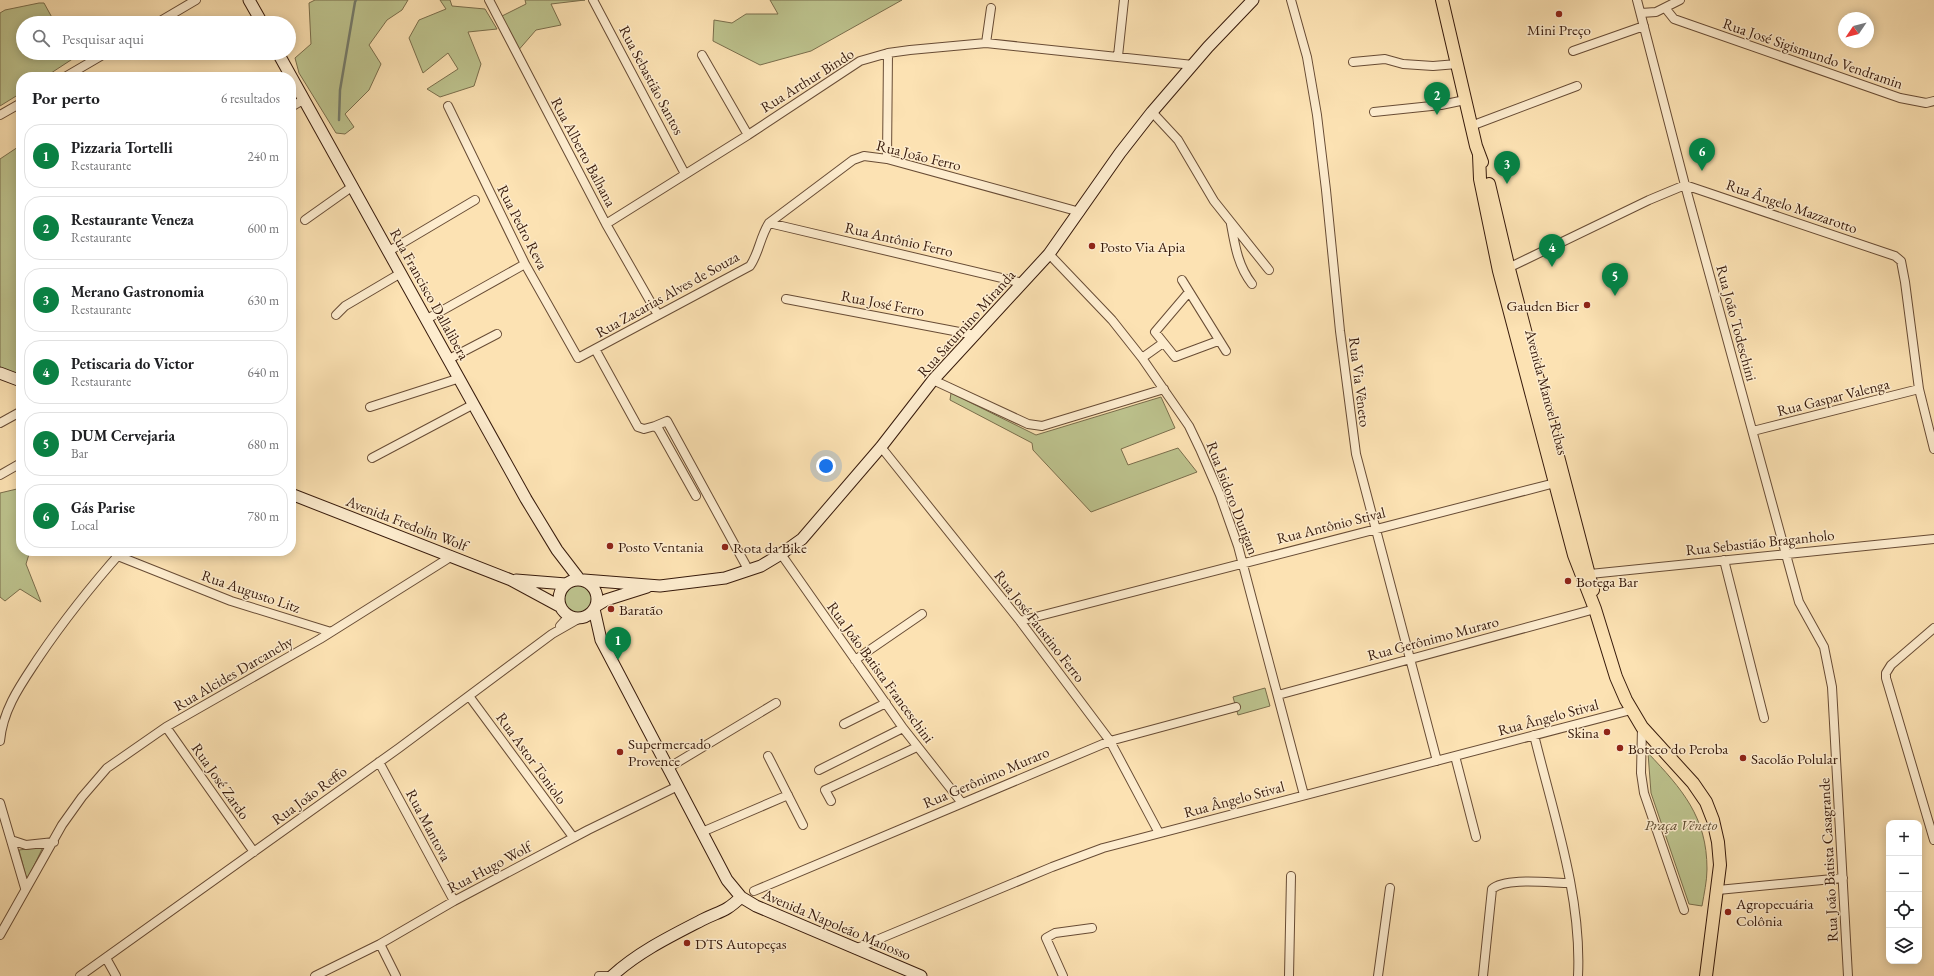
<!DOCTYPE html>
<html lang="pt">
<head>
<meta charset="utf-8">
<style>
  :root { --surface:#fff; --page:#f2f2f2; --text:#202124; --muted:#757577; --line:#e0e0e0; --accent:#0b8043 }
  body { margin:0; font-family:"EB Garamond",serif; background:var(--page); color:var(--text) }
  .controls { position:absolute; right:12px; bottom:12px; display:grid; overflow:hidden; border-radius:8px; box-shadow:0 2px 10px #0003 }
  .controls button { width:36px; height:36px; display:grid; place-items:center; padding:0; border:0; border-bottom:1px solid var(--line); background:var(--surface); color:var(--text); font:20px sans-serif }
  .compass { position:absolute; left:1838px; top:12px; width:36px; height:36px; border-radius:50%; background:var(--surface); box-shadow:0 2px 10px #0003; rotate:235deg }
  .you { position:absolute; left:826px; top:466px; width:14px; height:14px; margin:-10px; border:3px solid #fff; border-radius:50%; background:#1a73e8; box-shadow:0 0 0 6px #1a73e833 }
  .badge { display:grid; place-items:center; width:26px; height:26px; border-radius:50%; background:var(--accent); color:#fff; font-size:13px; font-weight:700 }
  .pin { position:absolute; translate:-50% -33px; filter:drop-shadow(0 1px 2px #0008) }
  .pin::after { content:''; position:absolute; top:21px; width:14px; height:12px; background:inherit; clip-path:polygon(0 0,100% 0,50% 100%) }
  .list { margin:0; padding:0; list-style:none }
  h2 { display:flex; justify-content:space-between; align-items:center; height:52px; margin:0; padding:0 16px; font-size:17px }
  h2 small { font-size:13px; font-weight:400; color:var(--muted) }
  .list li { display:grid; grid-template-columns:26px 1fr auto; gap:12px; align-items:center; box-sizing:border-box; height:64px; margin:0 8px 8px; padding:0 8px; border:1px solid var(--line); border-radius:16px }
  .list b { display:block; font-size:15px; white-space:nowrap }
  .list p { margin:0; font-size:13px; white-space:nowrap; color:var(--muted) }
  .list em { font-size:13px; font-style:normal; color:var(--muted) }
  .icon { flex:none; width:22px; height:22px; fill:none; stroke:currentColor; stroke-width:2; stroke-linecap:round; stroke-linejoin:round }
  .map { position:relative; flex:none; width:1934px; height:976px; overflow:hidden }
  .search { position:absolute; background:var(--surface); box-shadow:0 2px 10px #0003; left:16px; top:16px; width:280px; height:44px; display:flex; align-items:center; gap:10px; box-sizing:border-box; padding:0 14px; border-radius:22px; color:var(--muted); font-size:15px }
  .panel { position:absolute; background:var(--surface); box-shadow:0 2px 10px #0003; left:16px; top:72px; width:280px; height:484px; border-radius:16px }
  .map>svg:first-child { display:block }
  .green { fill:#bdc38e; stroke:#7a6e4c }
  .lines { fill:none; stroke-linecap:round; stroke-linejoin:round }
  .stream { stroke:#757c6c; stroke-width:2.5 }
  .street-casing { stroke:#684c35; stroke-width:10 }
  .secondary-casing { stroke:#371a0b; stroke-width:13 }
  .primary-casing { stroke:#371a0b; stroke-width:14 }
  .street { stroke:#fdecce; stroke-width:8 }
  .secondary { stroke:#fdecce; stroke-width:11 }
  .primary { stroke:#fce2b3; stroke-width:12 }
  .poi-dot { fill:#8f2418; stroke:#fdecce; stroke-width:1.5 }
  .labels { text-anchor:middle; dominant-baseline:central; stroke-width:3; stroke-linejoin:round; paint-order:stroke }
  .poi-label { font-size:15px; fill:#371a0b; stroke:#fdecce; text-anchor:start }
  .street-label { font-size:15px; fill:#371a0b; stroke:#fdecce }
  .park-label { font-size:15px; font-style:italic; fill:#5f4d32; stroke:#fdecce }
</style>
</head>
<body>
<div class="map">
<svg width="1934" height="976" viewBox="0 0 1934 976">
  <rect width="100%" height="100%" fill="#fce2b3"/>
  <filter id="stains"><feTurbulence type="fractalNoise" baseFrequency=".005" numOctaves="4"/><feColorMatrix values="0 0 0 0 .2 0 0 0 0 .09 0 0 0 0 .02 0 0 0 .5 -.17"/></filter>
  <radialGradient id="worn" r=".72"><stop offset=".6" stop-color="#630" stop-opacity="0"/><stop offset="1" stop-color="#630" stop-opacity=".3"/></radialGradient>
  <path class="green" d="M315 0H408L402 10 387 20 369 45 381 64 369 90 345 114 354 127 345 134 336 133 299 73 295 58 311 44 309 3Z
    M440 0H450L452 6 485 9 497 29 468 32 481 64 474 86 440 97 427 89 458 69 448 53 423 73 409 38 419 20 446 9Z
    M525 0H585L551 4 561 25 536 30 516 53 502 16 526 4Z
    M770 0H902L811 51 760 65 713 41 714 20 732 23 746 14H778Z
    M39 3H44L55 23H23V53H72L74 58 45 77H21V93L0 106V13L5 10Z
    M21 145V251L17 254 21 263V376L0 367V159Z
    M951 393 1036 435 1161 397 1175 428 1121 449 1128 465 1178 448 1197 472 1091 512 1033 450 1032 443 950 400Z
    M21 488V551H30L26 564 41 602 20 589 5 601 0 597V493Z
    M562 599a16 16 0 1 1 32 0a16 16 0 1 1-32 0Z
    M1265 688 1270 706 1238 715 1233 697Z
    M1648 753C1682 789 1707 817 1707 869 1707 881 1704 894 1702 906L1689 904 1651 793Z
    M43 847 27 880 19 850Z"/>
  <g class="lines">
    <path class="stream" d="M339 120 340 90 355 2 356 0"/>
    <defs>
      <path id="street" d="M489 0 606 224 658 315
        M593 0 685 174
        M1291 0 1307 57 1317 115 1326 190 1340 331 1356 454 1437 761
        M1637 0 1685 185 1799 602 1824 647 1832 687 1848 976
        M1666 9 1674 19 1900 98 1926 103 1934 101
        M1641 13 1656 12 1680 0
        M157 23 196 0
        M986 43 991 8
        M1573 51 1644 26
        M702 55 748 135
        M1118 56 1124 0
        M1353 62 1385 59 1403 64 1433 66 1457 64
        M65 77 106 53
        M448 106 525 264 578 358 750 266C759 253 760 237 769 223L853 160 864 156 887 159 1080 212
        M291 107 303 100
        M1152 112 1178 140 1214 201 1269 270
        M1374 112 1441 105 1465 100
        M0 115 21 103
        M1471 126 1577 86
        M887 159 888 53
        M305 220 353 186
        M769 223 1023 283
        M606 224 748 135 860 61 888 53 910 50 986 43 1193 65
        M1231 224C1235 246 1238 266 1252 284
        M389 251 475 200
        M1049 254 1112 320 1142 358 1189 426 1200 449 1220 495 1238 546 1304 795
        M1504 270 1649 200 1685 185 1895 256 1901 261 1905 282 1919 389 1934 449
        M1182 280 1226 351
        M1189 292 1155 332 1175 357 1218 341
        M786 299 975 335
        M336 315 345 306 401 273
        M427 319 525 264
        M595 349 638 427 644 429 655 426 659 430 696 496
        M1142 358 1163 343
        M449 359 497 334
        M933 380 1028 424 1042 426 1164 389
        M370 407 460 378
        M0 423 20 412
        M655 426 667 421 749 571
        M1753 431 1919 389
        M881 447 1020 621 1110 741 1159 833
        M372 458 474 404
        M0 475 21 463
        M781 554 903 728 962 803
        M118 556 231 601 331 632
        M1724 560 1764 718
        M1590 574 1934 539
        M1020 621 1555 483
        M560 626 569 616
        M1934 628 1891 665 1886 673V678L1934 840
        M855 660 922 614
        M1278 695 1595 609
        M469 696 573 837
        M844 724 886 703
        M166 727 254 852
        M1642 727 1641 773 1644 793 1684 910
        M1534 735C1553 813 1582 896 1578 976
        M0 741C3 708 22 683 39 657 64 620 92 585 122 551
        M768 756 803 825
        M1455 756 1476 837
        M379 762 454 901
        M668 768 776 703
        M819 770 903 728
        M831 801 825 790 917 747
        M0 803 25 888
        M702 832 788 795
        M11 840 26 845 54 842
        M1718 890 1843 878
        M754 891 1110 741 1236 707
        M0 935 62 825 82 797 107 768 166 727 320 639 452 556
        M380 944 396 976
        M855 949 1052 867 1103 848 1631 710
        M106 958 116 976
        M80 976 399 748 552 634 580 618
        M315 976 380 944 454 901 588 830 678 786
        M599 976H608
        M1063 976 1046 938 1055 933 1092 928
        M1289 976 1291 876
        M1378 976 1390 888
        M1483 976 1492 889C1506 877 1551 883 1570 883"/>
      <path id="secondary" d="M249 0 262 23
        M278 53 526 499 557 550 580 580
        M0 373 21 381
        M291 494 511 580 561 607
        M559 599a19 19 0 1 1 38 0a19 19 0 1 1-38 0Z
        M516 580 566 584
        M584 580 660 586 725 578 761 566 781 554 802 539 881 447 933 380 1049 254 1120 153 1152 112 1208 47 1253 0
        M596 606 606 600 647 587
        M594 609 601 640 727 880 741 897 756 906 921 976
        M612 976C638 952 671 936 702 920 720 911 726 912 741 897"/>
      <path id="primary" d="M1442 0 1476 146 1482 162
        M1479 155 1480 179 1499 271 1574 555 1595 609 1616 677 1626 700 1642 727 1693 783 1706 802 1713 820 1718 842 1720 865 1706 976
        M1489 184 1509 269 1593 590"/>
    </defs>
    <use href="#street" class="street-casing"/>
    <use href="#secondary" class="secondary-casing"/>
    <use href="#primary" class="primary-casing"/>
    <use href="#street" class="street"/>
    <use href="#secondary" class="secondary"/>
    <use href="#primary" class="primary"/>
  </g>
  <g class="poi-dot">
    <circle cx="1559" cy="14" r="4"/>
    <circle cx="1092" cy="246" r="4"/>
    <circle cx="1587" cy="305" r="4"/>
    <circle cx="610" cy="546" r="4"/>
    <circle cx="725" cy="547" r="4"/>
    <circle cx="1568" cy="581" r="4"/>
    <circle cx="611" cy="609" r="4"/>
    <circle cx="1607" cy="732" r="4"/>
    <circle cx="1620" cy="748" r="4"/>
    <circle cx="620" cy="752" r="4"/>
    <circle cx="1743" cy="758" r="4"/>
    <circle cx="1728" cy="912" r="4"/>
    <circle cx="687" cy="943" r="4"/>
  </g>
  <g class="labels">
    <g class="poi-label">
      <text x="1559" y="29" text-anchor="middle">Mini Preço</text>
      <text x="1100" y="246">Posto Via Apia</text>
      <text x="1579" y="305" text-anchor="end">Gauden Bier</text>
      <text x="618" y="546">Posto Ventania</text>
      <text x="733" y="547">Rota da Bike</text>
      <text x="1576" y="581">Botega Bar</text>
      <text x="619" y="609">Baratão</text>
      <text x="1599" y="732" text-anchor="end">Skina</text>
      <text x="628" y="743">Supermercado<tspan x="628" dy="17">Provence</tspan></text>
      <text x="1628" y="748">Boteco do Peroba</text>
      <text x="1751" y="758">Sacolão Polular</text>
      <text x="1736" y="903">Agropecuária<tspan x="1736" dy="17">Colônia</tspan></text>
      <text x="695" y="943">DTS Autopeças</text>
    </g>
    <g class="street-label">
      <text transform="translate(1813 53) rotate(19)">Rua José Sigismundo Vendramin</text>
      <text transform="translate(652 80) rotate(62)">Rua Sebastião Santos</text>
      <text transform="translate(807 80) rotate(-32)">Rua Arthur Bindo</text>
      <text transform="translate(584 152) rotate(62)">Rua Alberto Balhana</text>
      <text transform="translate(919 155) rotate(14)">Rua João Ferro</text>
      <text transform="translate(1792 206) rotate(19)">Rua Ângelo Mazzarotto</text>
      <text transform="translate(523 227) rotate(63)">Rua Pedro Reva</text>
      <text transform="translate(899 239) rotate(13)">Rua Antônio Ferro</text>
      <text transform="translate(430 294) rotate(61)">Rua Francisco Dallalibera</text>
      <text transform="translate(667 294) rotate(-29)">Rua Zacarias Alves de Souza</text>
      <text transform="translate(883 303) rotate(11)">Rua José Ferro</text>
      <text transform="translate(966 323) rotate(-48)">Rua Saturnino Miranda</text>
      <text transform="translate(1737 323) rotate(75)">Rua João Todeschini</text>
      <text transform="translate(1360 382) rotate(83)">Rua Via Vêneto</text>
      <text transform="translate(1547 392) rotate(75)">Avenida Manoel Ribas</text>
      <text transform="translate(1833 397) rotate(-14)">Rua Gaspar Valenga</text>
      <text transform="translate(1233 498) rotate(69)">Rua Isidoro Durigan</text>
      <text transform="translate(407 523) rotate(21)">Avenida Fredolin Wolf</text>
      <text transform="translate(1331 525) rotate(-14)">Rua Antônio Stival</text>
      <text transform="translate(1760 542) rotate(-6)">Rua Sebastião Braganholo</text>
      <text transform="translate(251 591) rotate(19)">Rua Augusto Litz</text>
      <text transform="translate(1040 626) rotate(52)">Rua José Faustino Ferro</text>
      <text transform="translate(1433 638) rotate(-15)">Rua Gerônimo Muraro</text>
      <text transform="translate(881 672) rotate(54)">Rua João Batista Franceschini</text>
      <text transform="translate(233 673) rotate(-30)">Rua Alcides Darcanchy</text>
      <text transform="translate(1548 717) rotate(-15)">Rua Ângelo Stival</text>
      <text transform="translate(532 758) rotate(54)">Rua Astor Toniolo</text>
      <text transform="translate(986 777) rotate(-23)">Rua Gerônimo Muraro</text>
      <text transform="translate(221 781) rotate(55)">Rua José Zardo</text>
      <text transform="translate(309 795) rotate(-36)">Rua João Reffo</text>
      <text transform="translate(1234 799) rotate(-15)">Rua Ângelo Stival</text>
      <text transform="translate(429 825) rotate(62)">Rua Mantova</text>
      <text transform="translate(1828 860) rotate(-93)">Rua João Batista Casagrande</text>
      <text transform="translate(489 867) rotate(-28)">Rua Hugo Wolf</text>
      <text transform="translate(837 924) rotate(23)">Avenida Napoleão Manosso</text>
    </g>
    <g class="park-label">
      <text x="1681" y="824">Praça Vêneto</text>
    </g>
  </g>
  <rect width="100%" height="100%" filter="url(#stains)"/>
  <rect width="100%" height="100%" fill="url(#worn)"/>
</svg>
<div class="controls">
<button>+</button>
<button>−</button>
<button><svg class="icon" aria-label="locate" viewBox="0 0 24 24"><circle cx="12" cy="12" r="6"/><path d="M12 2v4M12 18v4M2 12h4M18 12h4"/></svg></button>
<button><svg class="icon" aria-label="layers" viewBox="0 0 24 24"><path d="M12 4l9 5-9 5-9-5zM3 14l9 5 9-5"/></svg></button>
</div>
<svg class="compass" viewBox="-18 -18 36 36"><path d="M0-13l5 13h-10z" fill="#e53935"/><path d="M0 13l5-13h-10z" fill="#757577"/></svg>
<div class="you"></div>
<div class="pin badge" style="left:618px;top:660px">1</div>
<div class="pin badge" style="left:1437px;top:115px">2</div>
<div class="pin badge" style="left:1507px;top:184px">3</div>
<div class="pin badge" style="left:1552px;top:267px">4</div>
<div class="pin badge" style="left:1615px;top:296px">5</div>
<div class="pin badge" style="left:1702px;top:171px">6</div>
<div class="search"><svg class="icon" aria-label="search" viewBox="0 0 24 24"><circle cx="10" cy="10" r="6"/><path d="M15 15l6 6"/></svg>Pesquisar aqui</div>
<section class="panel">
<h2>Por perto<small>6 resultados</small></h2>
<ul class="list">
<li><span class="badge">1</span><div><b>Pizzaria Tortelli</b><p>Restaurante</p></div><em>240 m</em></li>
<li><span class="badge">2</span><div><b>Restaurante Veneza</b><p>Restaurante</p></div><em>600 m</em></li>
<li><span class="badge">3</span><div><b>Merano Gastronomia</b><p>Restaurante</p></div><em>630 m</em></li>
<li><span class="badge">4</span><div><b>Petiscaria do Victor</b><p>Restaurante</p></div><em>640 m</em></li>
<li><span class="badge">5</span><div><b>DUM Cervejaria</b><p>Bar</p></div><em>680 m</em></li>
<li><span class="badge">6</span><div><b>Gás Parise</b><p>Local</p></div><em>780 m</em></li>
</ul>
</section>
</div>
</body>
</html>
